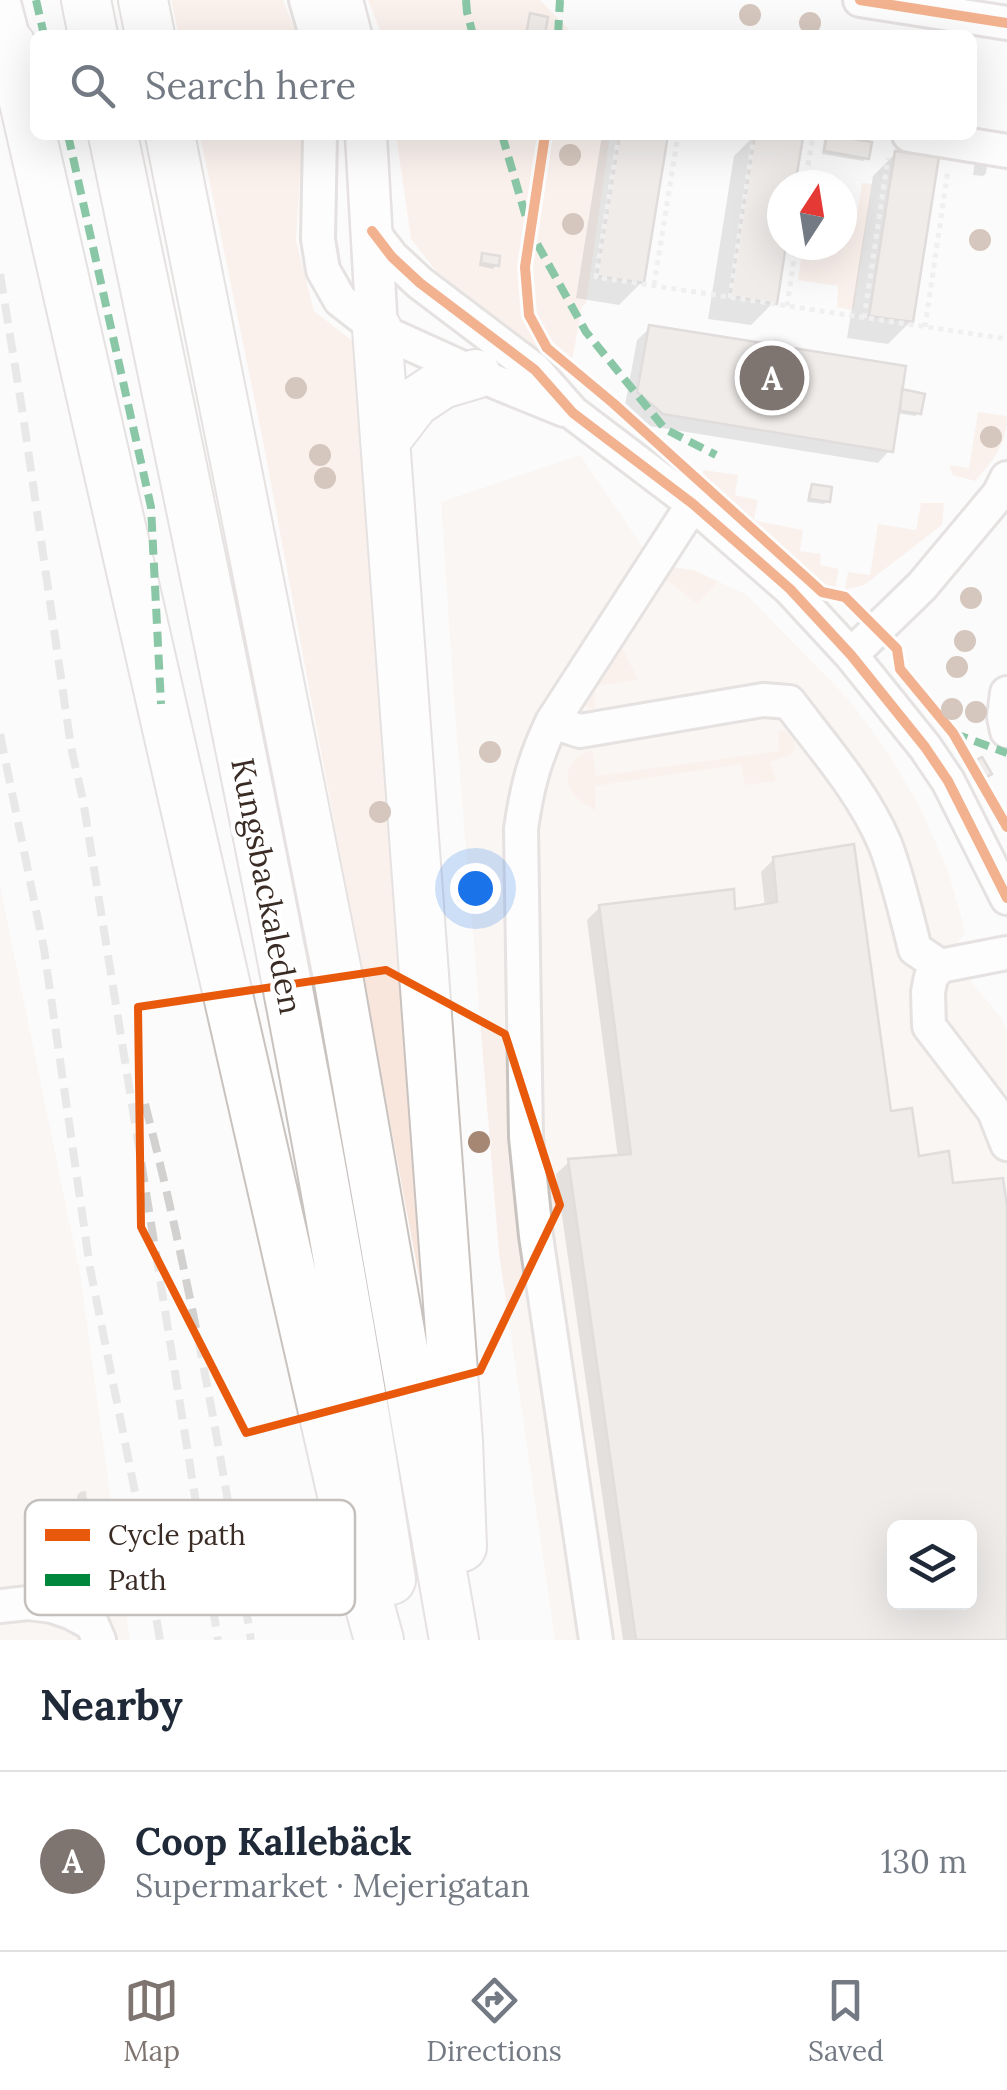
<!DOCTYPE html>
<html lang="en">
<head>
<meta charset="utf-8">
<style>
  :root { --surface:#fff; --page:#f6f6f7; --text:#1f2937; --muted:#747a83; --line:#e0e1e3; --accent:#7e7470 }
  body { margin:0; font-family:Lora,serif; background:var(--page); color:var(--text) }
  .controls { position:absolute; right:30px; bottom:30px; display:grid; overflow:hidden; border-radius:15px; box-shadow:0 10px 40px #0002 }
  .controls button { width:90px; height:90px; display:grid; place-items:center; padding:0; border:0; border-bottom:2px solid var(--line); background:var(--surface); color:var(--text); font:50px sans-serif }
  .compass { position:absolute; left:767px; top:170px; width:90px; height:90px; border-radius:50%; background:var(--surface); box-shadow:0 10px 40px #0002; rotate:12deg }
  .you { position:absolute; left:475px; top:888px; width:35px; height:35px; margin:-25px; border:8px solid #fff; border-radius:50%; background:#1a73e8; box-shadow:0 0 0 15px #1a73e833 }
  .badge { display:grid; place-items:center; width:65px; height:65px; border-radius:50%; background:var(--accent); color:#fff; font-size:32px; font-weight:700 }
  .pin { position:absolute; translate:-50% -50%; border:5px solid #fff; box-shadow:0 2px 10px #0006 }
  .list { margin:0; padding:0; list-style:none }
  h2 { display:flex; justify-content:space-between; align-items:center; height:130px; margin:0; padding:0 40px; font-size:42px }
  h2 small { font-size:32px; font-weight:400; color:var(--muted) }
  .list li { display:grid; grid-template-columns:65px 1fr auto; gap:30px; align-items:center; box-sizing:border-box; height:180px; padding:0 40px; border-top:2px solid var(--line) }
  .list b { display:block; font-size:38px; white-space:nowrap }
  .list p { margin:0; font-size:32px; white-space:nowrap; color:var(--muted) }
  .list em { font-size:32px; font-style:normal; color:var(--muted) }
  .icon { flex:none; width:55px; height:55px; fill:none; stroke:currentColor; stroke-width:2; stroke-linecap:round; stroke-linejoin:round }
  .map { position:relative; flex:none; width:1007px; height:1640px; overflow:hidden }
  .search { position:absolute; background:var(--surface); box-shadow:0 10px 40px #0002; left:30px; right:30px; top:30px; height:110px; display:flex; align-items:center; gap:25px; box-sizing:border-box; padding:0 35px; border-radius:15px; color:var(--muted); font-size:38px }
  .sheet { height:310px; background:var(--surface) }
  nav { display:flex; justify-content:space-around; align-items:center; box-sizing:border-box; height:140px; border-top:2px solid var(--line); background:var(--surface); font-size:28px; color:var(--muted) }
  nav a { display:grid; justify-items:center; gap:5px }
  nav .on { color:var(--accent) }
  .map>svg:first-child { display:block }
  .built { fill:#f9efea; fill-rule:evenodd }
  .green { fill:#f8e5dc }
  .shadow { fill:#0003; fill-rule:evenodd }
  .building { fill:#e0d9d6; stroke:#beb8b5; stroke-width:2.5; fill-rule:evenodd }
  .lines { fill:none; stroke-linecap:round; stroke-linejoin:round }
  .minor-casing { stroke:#c9c3c0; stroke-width:38 }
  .major-casing { stroke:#c9c3c0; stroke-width:45 }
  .highway-casing { stroke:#c9c3c0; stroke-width:52 }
  .path { stroke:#e2e2e2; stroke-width:5; stroke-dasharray:5 5; stroke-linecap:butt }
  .minor { stroke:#fefefe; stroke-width:32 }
  .major { stroke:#fefefe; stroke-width:40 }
  .highway { stroke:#fefefe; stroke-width:48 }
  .rail { stroke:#d2d1d0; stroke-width:8; stroke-dasharray:20 10; stroke-linecap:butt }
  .quiet { stroke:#00873e; stroke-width:8; stroke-dasharray:15 8; stroke-linecap:butt }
  .cycleway-casing { stroke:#fff; stroke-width:16 }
  .cycleway { stroke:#e8590c; stroke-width:10 }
  .tree { fill:#a68774 }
  .marked { fill:none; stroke:#e8590c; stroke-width:8; stroke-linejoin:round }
  .labels { text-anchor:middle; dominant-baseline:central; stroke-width:9; stroke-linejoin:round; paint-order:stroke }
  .street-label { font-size:32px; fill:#3a2c25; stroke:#fff }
  .key { fill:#fff; stroke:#c4c0be; stroke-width:2.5 }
  .key-label { font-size:28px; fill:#3a2c25 }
</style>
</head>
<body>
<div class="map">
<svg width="1007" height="1640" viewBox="0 0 1007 1640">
  <rect width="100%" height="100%" fill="#fbfbfb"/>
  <path class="built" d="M580 455 646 552 669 567 694 570 747 595 850 701 887 751 919 805 948 871 966 933 958 941 972 983 1000 1016 1007 1030V1640H555L499 1253 455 714 441 502ZM894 1528H970V1602H894Z
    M0 886 80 1273 130 1640H0Z"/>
  <path class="green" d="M171 0H283L297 35H179Z
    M368 0H540L574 35H382Z
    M200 135H303L296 240 314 311 358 345 424 1304 262 436Z
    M396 135H610L586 303 582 307 569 377 436 271 411 239Z
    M862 183 872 184 854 307 850 310 837 307 838 286 798 280 803 245H842V213L857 215Z
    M978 412 1007 416C1007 444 993 461 975 481L953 475 949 465 969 468Z
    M704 470 738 475 735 495 758 500 754 519 757 521 803 530 800 551 821 554 820 565 839 569 835 589 826 586 700 478Z
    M921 503H944L942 525 864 585 845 590 848 572 870 575 878 524 916 530Z
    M669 567 694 570 718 582 697 604 665 578 620 643 638 680 594 686 596 709 588 708 581 697Z
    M778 730C787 729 794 736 796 746L790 755 770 762 776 781 745 785 741 764 595 786 596 810C564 799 554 762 592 750L596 776 779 751Z"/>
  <path class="shadow" d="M602 135H665L642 282 619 305 576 298Z
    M755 135 800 140 793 185H782L783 245 774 302 751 325 708 319 734 156Z
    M828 136 866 158 863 161 822 154 824 140Z
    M896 153 911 321 888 344 847 338 873 176Z
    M988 160 986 173 983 176 973 175 975 162Z
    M483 256 496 265 493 269 479 266 480 259Z
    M650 328 900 391 919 413 915 416 896 413 890 450 878 463 649 426 625 405 637 340Z
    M812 487 828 500 824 504 807 502 809 490Z
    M976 763 986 777 981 780 973 766Z
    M774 859 889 1114 917 1159 951 1186 1007 1224V1640H623L556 1174 569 1162 618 1158 587 920 600 907 733 912 765 907 761 872ZM894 1528H970V1602H894Z
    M86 1491 87 1501 84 1505H78L77 1496 80 1492Z"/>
  <path class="building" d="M530 13 548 17 545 35H526Z
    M620 135H668L644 283 597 276Z
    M755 135 803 138 795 185H782V245H786L777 304 730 296Z
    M827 135 872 142 869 159 824 151Z
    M895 151 939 157 913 322 869 316Z
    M482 253 500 256 499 266 481 263Z
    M649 325 906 366 893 452 663 414 637 392Z
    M902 389 925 394 921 414 900 411Z
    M812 484 832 487 830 502 809 499Z
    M982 757 992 774 985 778 975 761Z
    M854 844 891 1111 912 1108 919 1156 949 1151 953 1183 1003 1178 1007 1206V1640H636L568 1159 631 1154 599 905 734 889 735 909 777 902 773 857ZM894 1528H970V1602H894Z"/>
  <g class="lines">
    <defs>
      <path id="minor" d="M306 0 316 35
        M860 0 1007 23
        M320 135 318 239 323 270 340 300 377 329 476 374 564 410
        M909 135 1007 151
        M372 231 392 257 420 283 535 370 573 413 693 504 790 589 851 655 925 747 948 781 1007 898
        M851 655 922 586 999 494 1007 478
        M1007 693 1004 717 1007 731
        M552 722 580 731 763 700 789 702C823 747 863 792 885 844 898 878 906 914 915 949L940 966
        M1007 953 940 966 931 977 928 992 929 1026 994 1111 1007 1144
        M0 1606 28 1603 52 1606 72 1613 92 1624 99 1640
        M596 1640 536 1236 526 1137 521 829C527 787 534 760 552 722L693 504"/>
      <path id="major" d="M342 0 351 35
        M0 3 11 45
        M366 135 377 329"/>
      <path id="highway" d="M86 0 93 35
        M143 0 150 35
        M11 45 357 1560 379 1640
        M113 135C213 615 317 1095 391 1580
        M170 135 339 982 454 1640
        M377 329 458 1441 462 1547
        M385 441 415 402 442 384 476 374"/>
    </defs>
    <use href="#minor" class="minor-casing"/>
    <use href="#major" class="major-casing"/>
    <use href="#highway" class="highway-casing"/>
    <path class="path" d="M619 135 596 277 1007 339
      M805 185 813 135
      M654 285 678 135
      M730 298 754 135
      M787 306 796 245
      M864 318 888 158
      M925 327 948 170"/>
    <use href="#minor" class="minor"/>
    <use href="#major" class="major"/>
    <use href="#highway" class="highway"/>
    <path class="rail" d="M0 274 23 415 71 747 83 800 218 1640
      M0 734 44 949 90 1268 134 1487 160 1640
      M145 1104C191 1281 222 1460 251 1640"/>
    <path class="quiet" d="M36 0 44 35
      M466 0 467 12 473 35
      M558 35 560 0
      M68 135 151 507 161 704
      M502 135 530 231 586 332 665 429 716 455
      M953 733 1007 753"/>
    <defs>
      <path id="cycleway" d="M860 0 1007 23
        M545 135 525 267 529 315 547 348 613 403 822 592 845 597 897 649 900 669 953 733 1007 827
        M372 231 392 257 420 283 535 370 573 413 693 504 790 589 851 655 925 747 948 781 1007 898"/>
    </defs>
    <use href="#cycleway" class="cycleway-casing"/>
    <use href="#cycleway" class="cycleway"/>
  </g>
  <g class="tree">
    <circle cx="750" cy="15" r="11"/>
    <circle cx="810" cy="23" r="11"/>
    <circle cx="570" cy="155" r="11"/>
    <circle cx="573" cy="224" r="11"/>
    <circle cx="980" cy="240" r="11"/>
    <circle cx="296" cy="388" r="11"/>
    <circle cx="991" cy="437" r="11"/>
    <circle cx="320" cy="455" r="11"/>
    <circle cx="325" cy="478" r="11"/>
    <circle cx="971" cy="598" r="11"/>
    <circle cx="965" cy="641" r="11"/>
    <circle cx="957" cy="667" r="11"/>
    <circle cx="952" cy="709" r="11"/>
    <circle cx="976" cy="712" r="11"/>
    <circle cx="490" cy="752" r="11"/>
    <circle cx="380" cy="812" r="11"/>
    <circle cx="479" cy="1142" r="11"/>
  </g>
  <path d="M0 0H1007V1640H0ZM386 970 505 1034 560 1205 480 1371 246 1433 141 1227 138 1007Z" fill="#fbfbfb" fill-opacity=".55" fill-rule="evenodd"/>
  <path class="marked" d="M386 970 505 1034 560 1205 480 1371 246 1433 141 1227 138 1007Z"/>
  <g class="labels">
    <g class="street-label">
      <text transform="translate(267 886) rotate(79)">Kungsbackaleden</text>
    </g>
  </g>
  <rect x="25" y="1500" width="330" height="115" rx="15" class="key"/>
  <rect x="45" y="1529" width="45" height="12" fill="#e8590c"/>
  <rect x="45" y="1574" width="45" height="12" fill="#00873e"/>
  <g class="key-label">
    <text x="108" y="1545">Cycle path</text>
    <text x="108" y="1590">Path</text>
  </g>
</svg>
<div class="controls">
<button><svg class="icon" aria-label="layers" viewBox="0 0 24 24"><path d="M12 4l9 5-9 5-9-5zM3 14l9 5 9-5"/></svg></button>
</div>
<svg class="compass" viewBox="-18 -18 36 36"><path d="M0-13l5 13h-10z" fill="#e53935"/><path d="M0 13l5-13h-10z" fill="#747a83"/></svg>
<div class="you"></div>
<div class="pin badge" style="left:772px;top:378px">A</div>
<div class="search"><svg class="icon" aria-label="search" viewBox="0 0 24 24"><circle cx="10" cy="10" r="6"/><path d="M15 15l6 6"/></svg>Search here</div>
</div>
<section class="sheet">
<h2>Nearby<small></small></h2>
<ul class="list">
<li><span class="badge">A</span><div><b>Coop Kallebäck</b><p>Supermarket · Mejerigatan</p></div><em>130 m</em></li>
</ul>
</section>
<nav>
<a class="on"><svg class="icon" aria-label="map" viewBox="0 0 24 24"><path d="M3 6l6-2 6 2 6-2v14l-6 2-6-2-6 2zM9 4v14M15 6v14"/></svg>Map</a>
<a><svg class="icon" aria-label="directions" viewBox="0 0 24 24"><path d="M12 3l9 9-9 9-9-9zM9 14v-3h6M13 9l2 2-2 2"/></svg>Directions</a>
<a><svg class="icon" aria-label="saved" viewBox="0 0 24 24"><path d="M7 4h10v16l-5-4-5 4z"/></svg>Saved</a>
</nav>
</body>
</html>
